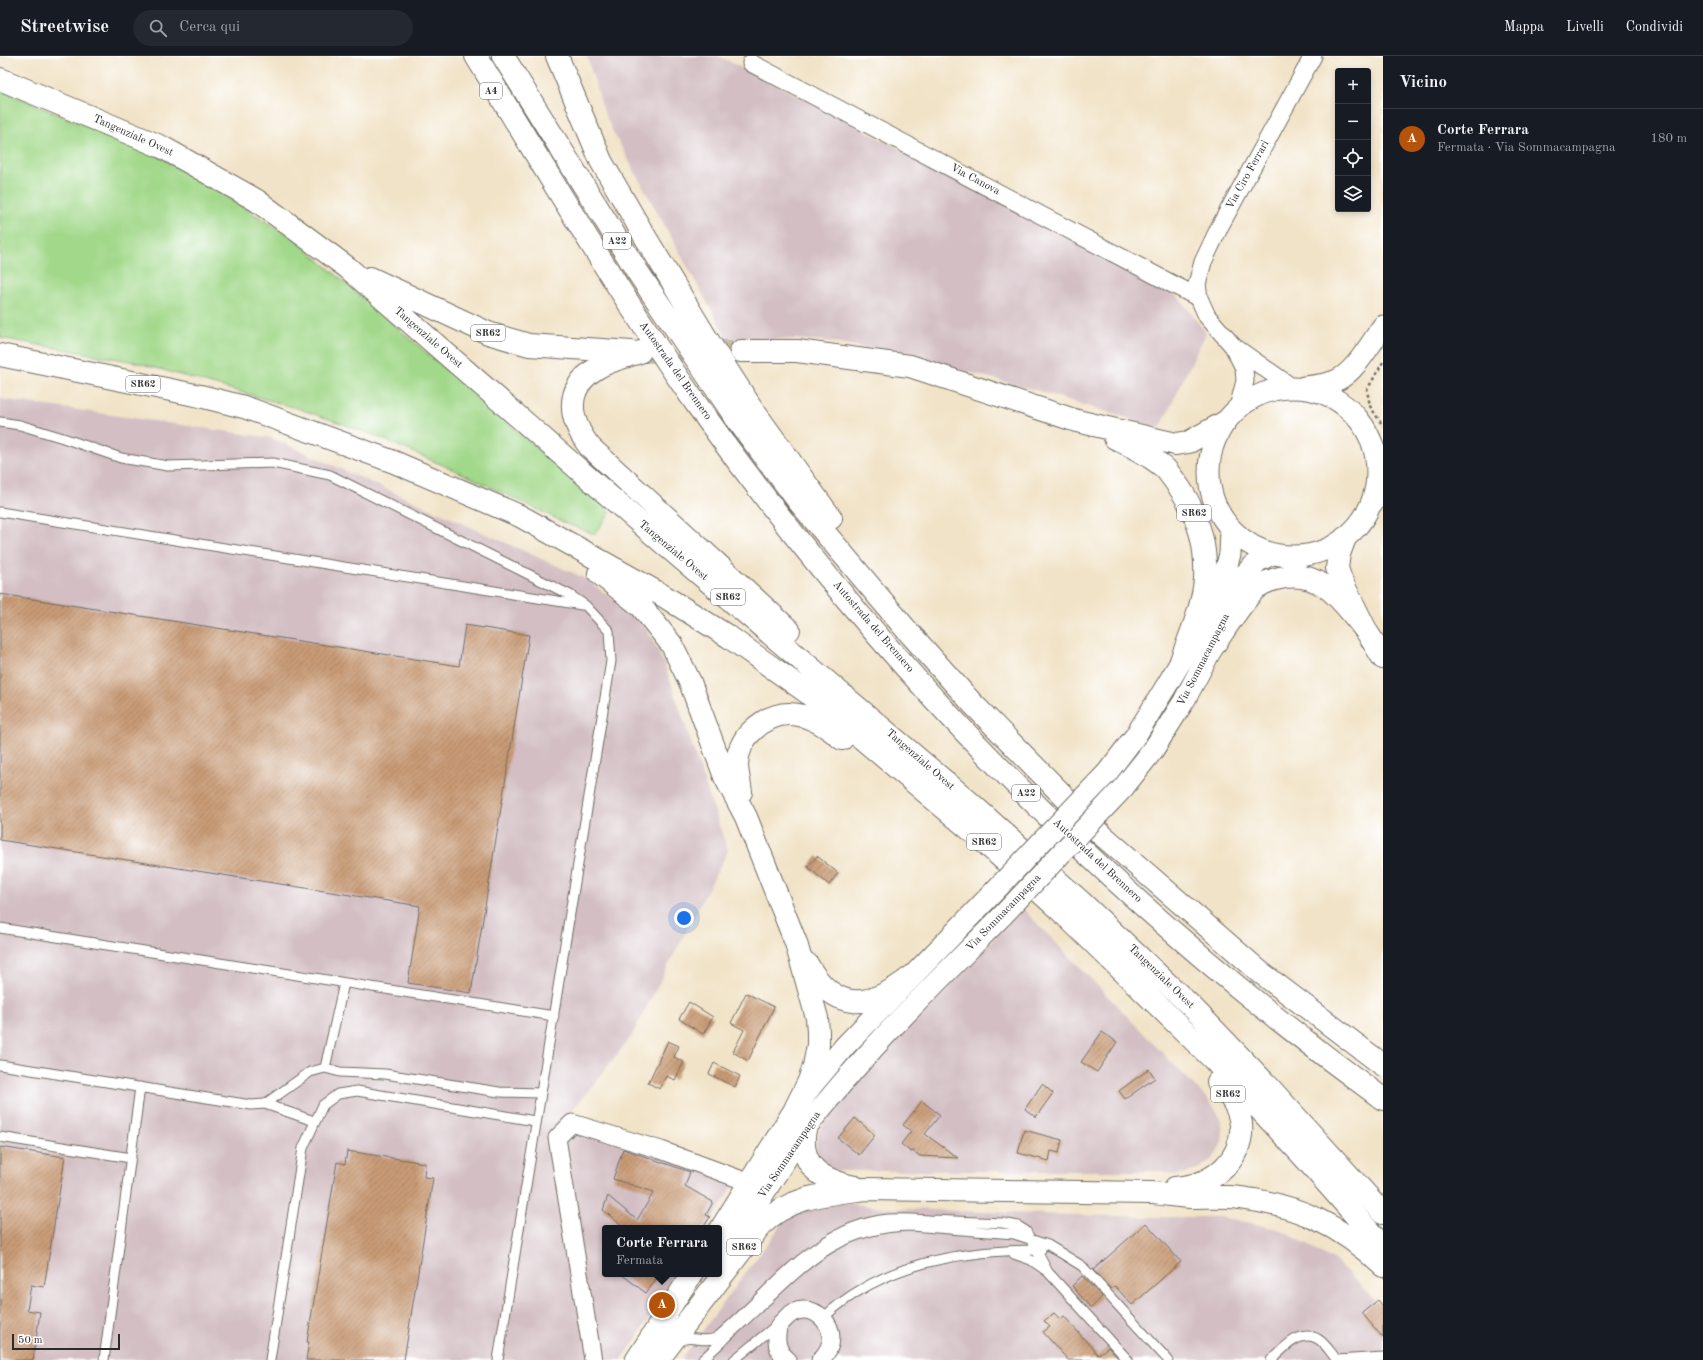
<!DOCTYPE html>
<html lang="it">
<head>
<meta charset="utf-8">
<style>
  :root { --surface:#171b24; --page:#242831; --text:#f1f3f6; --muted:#9ea1a6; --line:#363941; --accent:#b45309 }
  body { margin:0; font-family:"Old Standard TT",serif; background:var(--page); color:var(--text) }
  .controls { position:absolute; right:12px; top:12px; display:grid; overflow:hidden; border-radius:4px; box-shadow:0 2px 6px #0003 }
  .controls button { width:36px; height:36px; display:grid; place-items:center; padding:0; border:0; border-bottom:1px solid var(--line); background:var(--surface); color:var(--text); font:20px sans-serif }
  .scale { position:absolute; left:12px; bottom:10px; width:108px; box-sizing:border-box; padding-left:4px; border:2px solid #2b2b2b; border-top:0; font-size:11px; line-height:14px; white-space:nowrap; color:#2b2b2b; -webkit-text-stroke:3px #fff; paint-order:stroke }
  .you { position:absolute; left:684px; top:862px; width:14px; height:14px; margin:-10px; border:3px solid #fff; border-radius:50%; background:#1a73e8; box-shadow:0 0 0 6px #1a73e833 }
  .badge { display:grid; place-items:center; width:26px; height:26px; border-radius:50%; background:var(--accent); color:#fff; font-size:13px; font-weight:700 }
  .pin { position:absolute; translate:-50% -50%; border:2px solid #fff; box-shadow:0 1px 4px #0006 }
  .popup { position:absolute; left:602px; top:1169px; width:120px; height:52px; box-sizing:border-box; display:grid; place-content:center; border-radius:4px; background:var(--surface); filter:drop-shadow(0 1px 3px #0005); font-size:13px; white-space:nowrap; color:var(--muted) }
  .popup b { font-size:15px; color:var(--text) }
  .popup::after { content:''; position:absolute; left:50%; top:100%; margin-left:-8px; border:8px solid transparent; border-top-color:var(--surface) }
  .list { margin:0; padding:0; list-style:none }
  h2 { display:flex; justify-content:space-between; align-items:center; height:52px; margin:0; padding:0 16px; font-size:17px }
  h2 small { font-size:13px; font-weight:400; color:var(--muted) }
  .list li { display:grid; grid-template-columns:26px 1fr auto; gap:12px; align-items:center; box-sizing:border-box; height:60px; padding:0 16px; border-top:1px solid var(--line) }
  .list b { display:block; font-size:15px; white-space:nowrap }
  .list p { margin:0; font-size:13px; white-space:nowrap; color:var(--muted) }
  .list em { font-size:13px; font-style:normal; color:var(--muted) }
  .icon { flex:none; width:22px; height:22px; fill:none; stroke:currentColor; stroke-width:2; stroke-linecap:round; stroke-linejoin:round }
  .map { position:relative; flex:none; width:1383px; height:1304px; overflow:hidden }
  header { display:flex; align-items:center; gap:24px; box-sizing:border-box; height:56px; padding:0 20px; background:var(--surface); border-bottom:1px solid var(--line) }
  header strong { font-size:19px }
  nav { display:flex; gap:22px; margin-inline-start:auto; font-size:14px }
  .search { width:280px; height:36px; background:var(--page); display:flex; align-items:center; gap:10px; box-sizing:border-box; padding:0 14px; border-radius:22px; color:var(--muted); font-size:15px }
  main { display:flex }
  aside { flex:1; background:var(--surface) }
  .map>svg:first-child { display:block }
  .industrial { fill:#d2bec3 }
  .grass { fill:#a1d889; stroke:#66825a }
  .building { fill:url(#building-hatch) }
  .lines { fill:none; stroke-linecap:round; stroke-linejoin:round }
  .trunk-tunnel { stroke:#c9bea8; stroke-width:22; stroke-dasharray:22 11; stroke-linecap:butt }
  .service-casing { stroke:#706b62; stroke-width:11 }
  .minor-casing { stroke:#706b62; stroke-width:19 }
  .tertiary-casing { stroke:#706b62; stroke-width:23 }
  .trunk-casing { stroke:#706b62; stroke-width:24 }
  .motorway-casing { stroke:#706b62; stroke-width:24 }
  .path { stroke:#706b62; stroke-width:2.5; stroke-dasharray:3 3; stroke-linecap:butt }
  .service { stroke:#fff; stroke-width:9 }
  .minor { stroke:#fff; stroke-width:17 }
  .tertiary { stroke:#fff; stroke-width:21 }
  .trunk { stroke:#fff; stroke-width:22 }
  .motorway { stroke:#fff; stroke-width:22 }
  .tertiary-bridge-casing { stroke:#706b62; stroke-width:23; stroke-linecap:butt }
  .tertiary-bridge { stroke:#fff; stroke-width:21 }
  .labels { text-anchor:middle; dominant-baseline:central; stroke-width:3.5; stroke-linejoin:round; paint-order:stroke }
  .shield { fill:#fff; stroke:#6b6b6b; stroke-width:1 }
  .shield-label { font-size:10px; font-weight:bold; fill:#2b2b2b }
  .street-label { font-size:11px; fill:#2b2b2b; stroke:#fff }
</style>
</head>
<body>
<header>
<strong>Streetwise</strong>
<div class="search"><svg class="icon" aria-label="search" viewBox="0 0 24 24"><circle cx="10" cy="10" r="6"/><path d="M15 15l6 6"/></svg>Cerca qui</div>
<nav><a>Mappa</a><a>Livelli</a><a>Condividi</a></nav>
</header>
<main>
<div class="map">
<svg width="1383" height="1304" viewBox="0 0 1383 1304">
  <defs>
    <pattern id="building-hatch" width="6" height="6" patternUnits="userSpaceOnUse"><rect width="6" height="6" fill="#c99b76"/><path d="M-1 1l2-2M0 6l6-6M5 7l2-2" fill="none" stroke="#a37f61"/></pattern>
  </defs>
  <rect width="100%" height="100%" fill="#fff"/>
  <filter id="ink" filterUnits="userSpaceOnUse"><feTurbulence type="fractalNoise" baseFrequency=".025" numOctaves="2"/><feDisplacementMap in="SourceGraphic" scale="8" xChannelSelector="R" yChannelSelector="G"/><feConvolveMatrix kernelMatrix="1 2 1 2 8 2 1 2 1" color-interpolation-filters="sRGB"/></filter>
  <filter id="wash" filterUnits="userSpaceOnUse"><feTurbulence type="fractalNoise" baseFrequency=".012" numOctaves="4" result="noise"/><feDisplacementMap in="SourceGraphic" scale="16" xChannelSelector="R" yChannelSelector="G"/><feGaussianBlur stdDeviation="0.9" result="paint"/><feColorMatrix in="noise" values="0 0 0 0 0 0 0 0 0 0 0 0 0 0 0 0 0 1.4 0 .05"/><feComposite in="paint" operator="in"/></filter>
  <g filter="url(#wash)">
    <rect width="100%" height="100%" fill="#f1e3c7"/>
    <path class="industrial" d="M587 0H718L795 38 1177 239 1206 277 1160 372 1032 333 898 297 827 285 794 283 728 284 614 78 604 56Z
      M0 343 272 382 584 522 620 548 647 573 664 607 728 795 632 979 597 1024 570 1056 743 1113 707 1172H605V1218H678L622 1304H0Z
      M1023 853 1211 1047 1220 1061 1223 1074 1222 1085 1217 1097 1208 1107 1197 1113 1176 1120 1163 1115H831L824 1109 816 1095V1086L819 1076 829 1059 873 1006Z
      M843 1147 887 1152 983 1156 1144 1161H1220L1252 1167 1284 1175 1335 1205 1360 1228 1383 1253V1304H681L782 1168 799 1157 819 1151Z"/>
    <path class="grass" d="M0 34 158 100 292 181 611 456 594 478 565 467 468 420 371 378 300 353 135 306 0 282Z"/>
    <g id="blocks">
      <path class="building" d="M0 538 459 610 465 569 529 579 471 937 408 927 420 850 0 784Z
        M817 800 838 817 829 829 808 811Z
        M746 937 774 951 748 1005 733 996 744 974 731 967Z
        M689 946 713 961 703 978 679 963Z
        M1102 976 1117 986 1097 1016 1081 1006Z
        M668 985 679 990 674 1001 684 1006 675 1024 666 1020 660 1033 648 1027Z
        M714 1007 740 1020 735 1031 709 1018Z
        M1149 1013 1155 1022 1125 1043 1119 1035Z
        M1042 1028 1053 1037 1036 1061 1025 1053Z
        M922 1045 940 1059 925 1078 958 1102 920 1100 913 1095 911 1096 901 1088 911 1075 903 1069Z
        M855 1062 875 1079 859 1099 838 1082Z
        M1024 1074 1062 1084 1059 1097 1051 1095 1049 1105 1018 1097Z
        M0 1091 65 1101 44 1231 31 1229 27 1254 40 1256 33 1304H0Z
        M623 1093 690 1116 685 1130 713 1146 706 1159 710 1161 703 1172H625L603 1154 608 1140 637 1164 654 1136 613 1123Z
        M347 1095 425 1107 424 1121 433 1122 404 1304H306L309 1286H307L337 1106 345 1108Z
        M1146 1167 1181 1206 1132 1249 1115 1230 1111 1233 1093 1214Z
        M621 1218H660L646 1237Z
        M1082 1220 1102 1241 1091 1252 1072 1230Z
        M1378 1244 1383 1250V1282L1362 1257Z
        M1054 1257 1060 1263 1064 1260 1098 1299 1108 1291 1120 1304H1068L1043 1276 1050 1271 1044 1265Z"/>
    </g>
  </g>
  <g filter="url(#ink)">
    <use href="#blocks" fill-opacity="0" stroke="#706b62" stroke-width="1"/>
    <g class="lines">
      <path class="trunk-tunnel" d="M644 296 741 295"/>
      <defs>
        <path id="service" d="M0 366 20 369 63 382 121 402 168 410 273 407 330 419 570 539 586 550 609 575 611 605C574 838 534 1071 498 1304
          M0 456 582 549
          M0 872 554 960
          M0 1009 251 1049 265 1048 310 1016 325 1012 340 1016 385 1018 499 1036 540 1037
          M325 1012 344 927
          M265 1048 314 1065
          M0 1081 131 1102
          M1014 1198 1031 1204 1048 1216 1128 1304
          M823 1262C883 1206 963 1194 1041 1194
          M678 1285C694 1278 702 1288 716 1282 768 1239 815 1170 888 1163 902 1162 916 1163 930 1164 955 1165 979 1166 1003 1167L1018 1170 1026 1175 1048 1216
          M104 1304 140 1031
          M270 1304 303 1092 323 1049 338 1038 357 1035 535 1065
          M702 1304C724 1284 746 1263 768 1243 812 1201 846 1171 911 1170L1014 1178 1048 1189 1082 1210 1168 1304
          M734 1304 778 1268
          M1271 1304C1283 1293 1300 1272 1318 1283 1326 1288 1331 1297 1337 1304
          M1337 1304 1383 1301"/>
        <path id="minor" d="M751 7 1199 242
          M1234 292 1244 312 1245 325 1238 352
          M1293 332 1233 290 1207 260 1199 242 1197 228 1203 206 1220 170 1313 0
          M1372 389 1383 401
          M1367 454 1383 440
          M593 1304 557 1082 572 1067 661 1094 750 1127
          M788 1304C780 1298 776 1290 777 1280 777 1274 779 1268 784 1264 809 1235 851 1276 820 1304"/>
        <path id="tertiary" d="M1304 331C1314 330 1325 329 1335 325 1354 318 1371 287 1383 270
          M1209 416a84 84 0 1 1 168 0a84 84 0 1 1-168 0Z
          M1107 717 1136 679 1167 629 1207 561 1224 520 1230 498 1231 474
          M1123 732 1153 694 1184 645 1212 592 1246 517 1258 505 1272 498
          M719 1175 796 1051 813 1028 845 990 986 844
          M719 1207 805 1073C864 996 934 929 1002 860
          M636 1304 692 1218"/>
        <path id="trunk" d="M0 23 162 91 256 144 348 212 663 487 968 745 1081 846 1193 952 1267 1029 1383 1157
          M370 222 488 277 529 289 631 296
          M741 295H797L910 310 1077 365 1176 388 1189 386 1225 366
          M640 296C626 301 610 304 597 312 563 333 569 364 590 391L789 574
          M0 299 200 340 244 351 394 406 520 460 662 539 729 581 808 637 973 776 1060 854 1213 1003 1304 1101 1383 1191
          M1115 382C1131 390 1148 398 1162 410 1167 413 1170 419 1174 424 1196 453 1207 486 1205 523 1203 551 1190 579 1181 605
          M1345 482 1339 498 1337 512 1341 524 1367 576 1383 602
          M599 517 641 550 672 589 690 626 725 721 746 761 796 887 817 962 818 976V989L814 1010 809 1025 796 1051
          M1212 592C1225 573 1238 552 1253 535 1259 528 1271 524 1280 522 1323 512 1344 548 1367 576
          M741 736C740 727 737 717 737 709 737 697 743 683 752 675 782 646 813 658 842 683
          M807 908C836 958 870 953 911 921
          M805 1073C798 1111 822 1124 855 1131
          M1175 1132C1185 1131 1196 1129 1205 1125 1234 1111 1250 1081 1236 1051 1232 1042 1225 1034 1218 1026
          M658 1304 760 1170C789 1140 826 1138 866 1133L1152 1137C1166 1138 1181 1141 1195 1141 1210 1141 1225 1140 1240 1142 1298 1149 1342 1170 1383 1210"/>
        <path id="motorway" d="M476 0C548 118 618 236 697 349 885 615 1119 852 1383 1043
          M503 0 637 215 738 365 799 446 905 572 973 648 1102 779 1260 916 1383 1009
          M557 0 601 105 641 174 707 283 753 354 831 462"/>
      </defs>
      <use href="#service" class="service-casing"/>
      <use href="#minor" class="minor-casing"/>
      <use href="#tertiary" class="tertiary-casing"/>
      <use href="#trunk" class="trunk-casing"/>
      <use href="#motorway" class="motorway-casing"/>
      <path class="path" d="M1383 306 1367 334 1370 350 1383 370"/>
      <use href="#service" class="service"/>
      <use href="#minor" class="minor"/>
      <use href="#tertiary" class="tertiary"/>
      <use href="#trunk" class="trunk"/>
      <use href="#motorway" class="motorway"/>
      <defs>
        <path id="tertiary-bridge" d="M986 844 1107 717
          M1002 860 1123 732"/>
      </defs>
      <use href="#tertiary-bridge" class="tertiary-bridge-casing"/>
      <use href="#tertiary-bridge" class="tertiary-bridge"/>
    </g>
  </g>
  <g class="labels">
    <g class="shield">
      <rect x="480" y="27" width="22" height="16" rx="3"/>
      <rect x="603" y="177" width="28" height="16" rx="3"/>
      <rect x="471" y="269" width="34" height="16" rx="3"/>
      <rect x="126" y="320" width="34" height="16" rx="3"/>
      <rect x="1177" y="449" width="34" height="16" rx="3"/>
      <rect x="711" y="533" width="34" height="16" rx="3"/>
      <rect x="1012" y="729" width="28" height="16" rx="3"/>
      <rect x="967" y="778" width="34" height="16" rx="3"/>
      <rect x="1211" y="1030" width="34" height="16" rx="3"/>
      <rect x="727" y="1183" width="34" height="16" rx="3"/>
    </g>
    <g class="shield-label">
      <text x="491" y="35">A4</text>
      <text x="617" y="185">A22</text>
      <text x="488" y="277">SR62</text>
      <text x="143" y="328">SR62</text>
      <text x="1194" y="457">SR62</text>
      <text x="728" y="541">SR62</text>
      <text x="1026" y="737">A22</text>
      <text x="984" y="786">SR62</text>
      <text x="1228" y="1038">SR62</text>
      <text x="744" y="1191">SR62</text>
    </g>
    <g class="street-label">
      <text transform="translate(133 80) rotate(24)">Tangenziale Ovest</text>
      <text transform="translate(1248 119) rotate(-61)">Via Ciro Ferrari</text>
      <text transform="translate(975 124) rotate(28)">Via Canova</text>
      <text transform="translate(428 282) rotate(41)">Tangenziale Ovest</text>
      <text transform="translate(675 315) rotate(55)">Autostrada del Brennero</text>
      <text transform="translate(673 495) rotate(40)">Tangenziale Ovest</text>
      <text transform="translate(873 571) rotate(49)">Autostrada del Brennero</text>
      <text transform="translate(1204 604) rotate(-63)">Via Sommacampagna</text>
      <text transform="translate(920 704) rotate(41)">Tangenziale Ovest</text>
      <text transform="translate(1097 805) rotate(43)">Autostrada del Brennero</text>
      <text transform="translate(1004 857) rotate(-46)">Via Sommacampagna</text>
      <text transform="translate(1161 921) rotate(44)">Tangenziale Ovest</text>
      <text transform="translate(790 1099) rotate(-56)">Via Sommacampagna</text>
    </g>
  </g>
</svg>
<div class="controls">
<button>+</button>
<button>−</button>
<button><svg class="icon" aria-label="locate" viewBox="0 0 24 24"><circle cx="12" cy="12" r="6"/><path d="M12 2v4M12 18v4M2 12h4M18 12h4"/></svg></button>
<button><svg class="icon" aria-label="layers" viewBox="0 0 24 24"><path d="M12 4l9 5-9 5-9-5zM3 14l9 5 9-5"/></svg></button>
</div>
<div class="scale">50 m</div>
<div class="you"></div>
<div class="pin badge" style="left:662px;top:1249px">A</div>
<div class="popup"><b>Corte Ferrara</b>Fermata</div>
</div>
<aside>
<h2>Vicino<small></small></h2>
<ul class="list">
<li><span class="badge">A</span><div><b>Corte Ferrara</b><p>Fermata · Via Sommacampagna</p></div><em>180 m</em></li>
</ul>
</aside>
</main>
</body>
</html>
